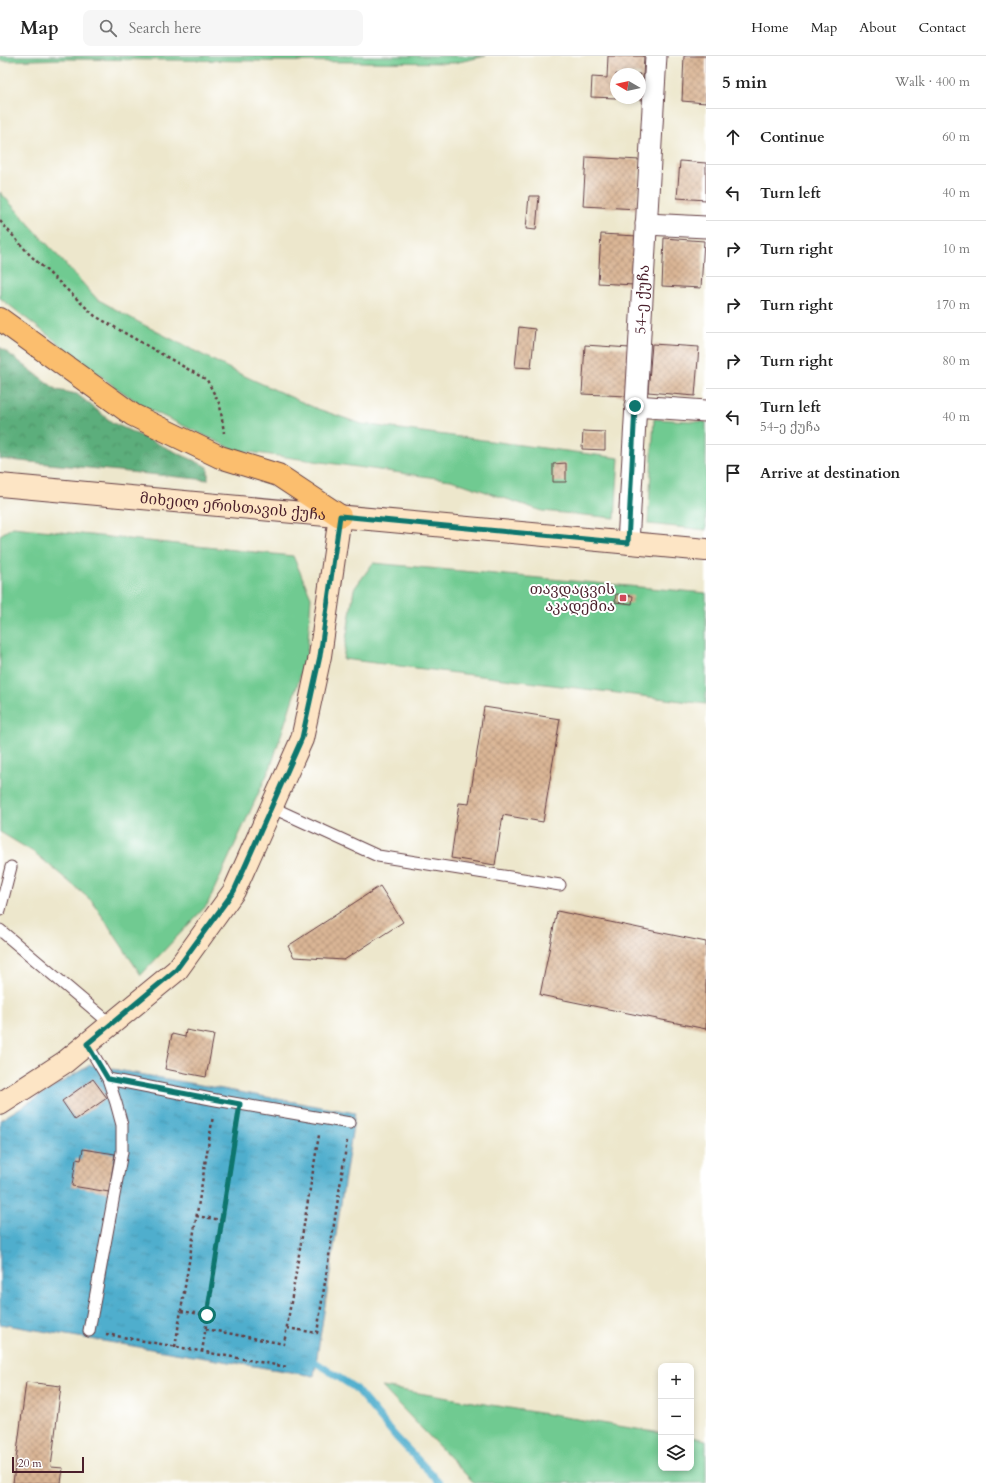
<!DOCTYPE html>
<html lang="en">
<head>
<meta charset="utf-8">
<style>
  :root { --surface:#fff; --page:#f6f6f6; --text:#222; --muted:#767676; --line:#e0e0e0 }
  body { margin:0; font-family:Cardo,"Noto Serif Georgian",serif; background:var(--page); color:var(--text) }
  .controls { position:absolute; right:12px; bottom:12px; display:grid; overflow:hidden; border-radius:8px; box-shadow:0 2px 6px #0003 }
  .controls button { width:36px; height:36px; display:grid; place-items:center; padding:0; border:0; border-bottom:1px solid var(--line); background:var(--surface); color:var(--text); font:20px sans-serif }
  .compass { position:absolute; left:610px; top:12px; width:36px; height:36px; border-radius:50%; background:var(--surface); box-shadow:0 2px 6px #0003; rotate:279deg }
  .scale { position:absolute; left:12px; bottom:10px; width:72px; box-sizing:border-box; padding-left:4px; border:2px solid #4a1f2b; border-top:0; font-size:11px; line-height:14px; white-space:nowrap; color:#4a1f2b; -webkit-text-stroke:3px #fff; paint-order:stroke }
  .stop { position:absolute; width:12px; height:12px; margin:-9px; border:3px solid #0f766e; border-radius:50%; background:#fff }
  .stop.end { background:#0f766e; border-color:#fff; box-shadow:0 1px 4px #0008 }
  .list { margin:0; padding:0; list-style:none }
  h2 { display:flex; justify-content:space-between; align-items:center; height:52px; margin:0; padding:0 16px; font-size:17px }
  h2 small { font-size:13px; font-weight:400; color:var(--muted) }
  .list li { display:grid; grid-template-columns:26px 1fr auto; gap:12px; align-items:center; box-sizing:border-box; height:56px; padding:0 16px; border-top:1px solid var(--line) }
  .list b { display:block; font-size:15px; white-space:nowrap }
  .list p { margin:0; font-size:13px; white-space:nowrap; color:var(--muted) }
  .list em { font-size:13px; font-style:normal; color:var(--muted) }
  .icon { flex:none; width:22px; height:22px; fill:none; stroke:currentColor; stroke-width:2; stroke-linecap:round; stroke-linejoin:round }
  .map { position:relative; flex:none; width:706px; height:1427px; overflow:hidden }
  header { display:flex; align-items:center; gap:24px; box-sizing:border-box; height:56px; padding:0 20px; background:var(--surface); border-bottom:1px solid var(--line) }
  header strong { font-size:19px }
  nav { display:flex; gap:22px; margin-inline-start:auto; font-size:14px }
  .search { width:280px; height:36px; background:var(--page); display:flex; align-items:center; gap:10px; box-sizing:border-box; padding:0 14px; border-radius:8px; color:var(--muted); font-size:15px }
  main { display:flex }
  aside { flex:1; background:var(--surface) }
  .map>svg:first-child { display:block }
  .grass { fill:#70ca91; stroke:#5d745e }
  .forest { fill:url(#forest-crowns); stroke:#536653 }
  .water { fill:url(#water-ripples); stroke:#4c667c }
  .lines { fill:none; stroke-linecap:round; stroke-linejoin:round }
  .stream { stroke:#4faecd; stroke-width:7 }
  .building { fill:url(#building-cross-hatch) }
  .lane-casing { stroke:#623d43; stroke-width:13 }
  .street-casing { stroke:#623d43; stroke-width:23 }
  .secondary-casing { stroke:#623d43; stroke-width:24 }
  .highway-casing { stroke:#623d43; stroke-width:24 }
  .path { stroke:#623d43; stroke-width:2.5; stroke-dasharray:3 3; stroke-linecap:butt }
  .lane { stroke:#fff; stroke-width:11 }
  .street { stroke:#fff; stroke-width:21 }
  .secondary { stroke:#fde5c5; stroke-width:22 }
  .highway { stroke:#fbbe6e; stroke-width:22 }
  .route { stroke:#0f766e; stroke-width:5 }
  .poi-dot { fill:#d1495b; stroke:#fff; stroke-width:1.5 }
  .labels { text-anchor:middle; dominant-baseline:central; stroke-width:4; stroke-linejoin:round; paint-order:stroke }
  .street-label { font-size:15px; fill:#4a1f2b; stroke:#fff }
  .poi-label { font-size:15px; fill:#4a1f2b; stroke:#fff; text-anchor:end }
</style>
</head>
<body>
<header>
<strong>Map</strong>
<div class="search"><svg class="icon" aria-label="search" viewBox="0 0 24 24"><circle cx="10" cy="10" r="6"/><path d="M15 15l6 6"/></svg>Search here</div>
<nav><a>Home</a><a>Map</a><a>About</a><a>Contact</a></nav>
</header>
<main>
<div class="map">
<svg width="706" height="1427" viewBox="0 0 706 1427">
  <defs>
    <pattern id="forest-crowns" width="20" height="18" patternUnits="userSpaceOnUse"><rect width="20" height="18" fill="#5cae7b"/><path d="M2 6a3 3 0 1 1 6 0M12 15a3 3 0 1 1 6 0" fill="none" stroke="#4e8d65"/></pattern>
    <pattern id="water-ripples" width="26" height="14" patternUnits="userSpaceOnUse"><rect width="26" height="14" fill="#4faecd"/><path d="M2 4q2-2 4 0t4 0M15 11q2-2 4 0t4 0" fill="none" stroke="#448da7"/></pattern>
    <pattern id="building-cross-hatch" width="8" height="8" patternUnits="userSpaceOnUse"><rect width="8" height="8" fill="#dab695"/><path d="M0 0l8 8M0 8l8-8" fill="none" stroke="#b3937a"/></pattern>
  </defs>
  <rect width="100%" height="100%" fill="#fff"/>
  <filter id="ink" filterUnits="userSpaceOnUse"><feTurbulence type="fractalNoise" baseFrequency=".025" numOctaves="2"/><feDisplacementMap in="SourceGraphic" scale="8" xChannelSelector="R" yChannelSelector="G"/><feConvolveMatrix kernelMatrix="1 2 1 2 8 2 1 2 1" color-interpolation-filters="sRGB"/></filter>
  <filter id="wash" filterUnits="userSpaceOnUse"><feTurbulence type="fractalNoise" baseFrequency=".012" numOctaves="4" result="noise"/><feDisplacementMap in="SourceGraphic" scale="16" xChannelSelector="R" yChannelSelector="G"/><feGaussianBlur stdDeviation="0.9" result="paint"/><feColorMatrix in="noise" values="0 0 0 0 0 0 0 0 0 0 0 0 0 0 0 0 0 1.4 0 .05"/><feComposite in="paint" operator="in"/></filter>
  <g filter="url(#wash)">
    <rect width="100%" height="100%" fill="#ede7cc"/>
    <path class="grass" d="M0 0H486L454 7 67 3 0 5Z
      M0 136 97 243 142 268 238 317 315 352 362 368 619 402 615 462 542 455 451 424 235 394 148 353 115 331 0 242Z
      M654 363 706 366V474L648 468Z
      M13 471 293 500 311 541 307 599 271 710 207 849 141 919 92 845 35 797 0 776V479Z
      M373 507 706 537V648L343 603 354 533Z
      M382 1331 661 1377V1412H691V1381L706 1384V1427H474Z"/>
    <path class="forest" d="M0 291 57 334 77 338 113 367 208 411V424L0 403Z"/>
    <path class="water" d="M90 1009 355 1057 314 1320 0 1268V1064Z"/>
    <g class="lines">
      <path class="stream" d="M309 1302 355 1332 396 1381 440 1427"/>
    </g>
    <g id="blocks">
      <path class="building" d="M608 0H644L642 44 632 43V42H640V18H616V42L591 41 592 21 607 22Z
        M684 0H706V47L682 45Z
        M586 101 640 104 637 153 583 150Z
        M680 105 706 107V144L677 142Z
        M529 140H539L536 174 526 173Z
        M601 178 637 180 634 229 598 227Z
        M664 182 704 185 701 232 662 230Z
        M519 271 535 273 531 312 515 311Z
        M652 288 699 291 695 340 648 336Z
        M585 289 630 292 627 340 582 338Z
        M583 375 605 376V394L582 393Z
        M566 407V426H553V408Z
        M616 538 633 540 632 548 615 546Z
        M484 651 560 663 543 766 503 759 495 809 451 802 459 747 469 748Z
        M380 830 403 866 344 904 294 901 288 890Z
        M557 855 706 886V973L540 939Z
        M186 974 214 979 206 1021 165 1013 172 978 185 981Z
        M93 1023 107 1042 75 1064 62 1045Z
        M83 1093 115 1098 109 1136 72 1130 76 1103 81 1104Z
        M26 1326 61 1330 51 1411 63 1412 61 1427H13Z"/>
    </g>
  </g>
  <g filter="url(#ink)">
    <use href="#blocks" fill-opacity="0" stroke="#623d43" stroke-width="1"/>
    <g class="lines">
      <defs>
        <path id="lane" d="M271 751 378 800 560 829
          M0 854 11 811
          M0 874 111 968
          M87 988 108 1023 116 1047 122 1069V1096L89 1275
          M108 1023 216 1044 350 1067"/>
        <g id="street">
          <path d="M646 168 706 171"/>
          <path d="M635 350 706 355"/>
          <path id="s1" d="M628 487 656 0"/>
        </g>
        <g id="secondary">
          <path id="s2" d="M0 429 706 494"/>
          <path d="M0 1048 65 1006 177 914 234 835 302 683 320 600 340 460"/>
        </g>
        <path id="highway" d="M0 263 133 359 220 401 278 419 340 460"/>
      </defs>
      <use href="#lane" class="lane-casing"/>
      <use href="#street" class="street-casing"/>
      <use href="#secondary" class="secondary-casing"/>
      <use href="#highway" class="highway-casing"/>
      <path class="path" d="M0 165 30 199 95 260 207 324 220 349 224 377
        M196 1160 222 1164
        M181 1255 207 1259
        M287 1272 317 1277 347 1085
        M206 1273 284 1288 319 1079
        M106 1278 287 1311
        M175 1291 213 1060
        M202 1296 237 1065"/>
      <use href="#lane" class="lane"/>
      <use href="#street" class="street"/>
      <use href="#secondary" class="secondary"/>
      <use href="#highway" class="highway"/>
    </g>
  </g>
  <g class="lines" filter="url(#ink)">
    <path class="route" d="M207 1259 240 1048 108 1023 87 988 176 914 234 835 302 682 320 600 340 460 628 487 635 350"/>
  </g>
  <rect class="poi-dot" x="619" y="538" width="8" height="8" rx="2"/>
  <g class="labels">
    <g class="street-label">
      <text stroke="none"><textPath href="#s1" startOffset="244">54-ე ქუჩა</textPath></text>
      <text stroke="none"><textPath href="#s2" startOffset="234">მიხეილ ერისთავის ქუჩა</textPath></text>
    </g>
    <g class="poi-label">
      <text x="615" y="533">თავდაცვის<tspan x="615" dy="17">აკადემია</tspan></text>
    </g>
  </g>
</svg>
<div class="controls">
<button>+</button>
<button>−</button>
<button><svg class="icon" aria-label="layers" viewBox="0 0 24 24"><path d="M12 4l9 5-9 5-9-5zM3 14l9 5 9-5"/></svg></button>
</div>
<svg class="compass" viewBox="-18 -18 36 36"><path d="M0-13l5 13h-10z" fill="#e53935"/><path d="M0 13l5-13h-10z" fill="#767676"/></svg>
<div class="scale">20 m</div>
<div class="stop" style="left:207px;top:1259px"></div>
<div class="stop end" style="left:635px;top:350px"></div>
</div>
<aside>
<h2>5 min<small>Walk · 400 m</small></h2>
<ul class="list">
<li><svg class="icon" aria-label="ahead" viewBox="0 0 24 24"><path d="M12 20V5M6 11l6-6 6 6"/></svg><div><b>Continue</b></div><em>60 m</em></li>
<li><svg class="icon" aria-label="left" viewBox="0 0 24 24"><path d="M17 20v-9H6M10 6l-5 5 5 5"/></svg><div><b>Turn left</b></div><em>40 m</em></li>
<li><svg class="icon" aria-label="right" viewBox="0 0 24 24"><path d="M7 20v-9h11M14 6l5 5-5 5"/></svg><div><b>Turn right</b></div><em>10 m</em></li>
<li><svg class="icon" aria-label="right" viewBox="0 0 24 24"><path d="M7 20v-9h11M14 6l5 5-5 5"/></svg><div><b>Turn right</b></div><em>170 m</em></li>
<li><svg class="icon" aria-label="right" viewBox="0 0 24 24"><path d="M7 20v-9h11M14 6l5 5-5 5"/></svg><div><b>Turn right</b></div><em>80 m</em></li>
<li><svg class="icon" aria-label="left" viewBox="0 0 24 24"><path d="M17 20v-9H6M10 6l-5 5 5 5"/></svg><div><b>Turn left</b><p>54-ე ქუჩა</p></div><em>40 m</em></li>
<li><svg class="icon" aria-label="arrive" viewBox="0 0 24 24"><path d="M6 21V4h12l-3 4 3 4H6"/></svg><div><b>Arrive at destination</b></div></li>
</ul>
</aside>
</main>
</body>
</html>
